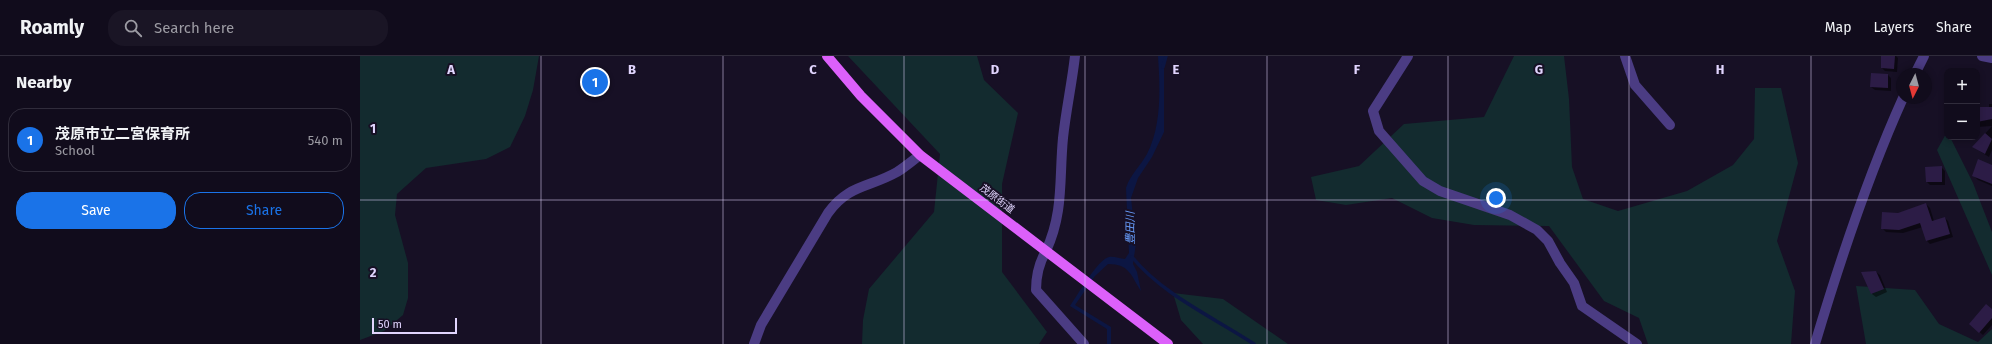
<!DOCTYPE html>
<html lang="en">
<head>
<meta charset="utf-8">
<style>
  :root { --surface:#110c1c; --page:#1a1525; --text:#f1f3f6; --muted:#9c9ba3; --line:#302c3b; --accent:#1a73e8 }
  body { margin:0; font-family:"Fira Sans","Noto Sans JP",sans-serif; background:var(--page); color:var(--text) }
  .controls { position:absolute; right:12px; top:12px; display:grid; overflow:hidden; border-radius:8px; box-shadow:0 2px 6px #0003 }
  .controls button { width:36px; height:36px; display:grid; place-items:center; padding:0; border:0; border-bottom:1px solid var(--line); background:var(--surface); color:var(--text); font:20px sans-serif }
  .compass { position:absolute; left:1536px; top:12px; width:36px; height:36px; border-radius:50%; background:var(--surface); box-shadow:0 2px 6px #0003; rotate:186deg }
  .scale { position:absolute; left:12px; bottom:10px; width:85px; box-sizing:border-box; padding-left:4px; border:2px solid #e1d5fe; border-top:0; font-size:11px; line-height:14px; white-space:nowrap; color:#e1d5fe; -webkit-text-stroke:3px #171025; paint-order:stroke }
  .you { position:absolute; left:1136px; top:142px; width:14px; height:14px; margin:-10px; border:3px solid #fff; border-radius:50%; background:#1a73e8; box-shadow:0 0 0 6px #1a73e833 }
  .badge { display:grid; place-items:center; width:26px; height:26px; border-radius:50%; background:var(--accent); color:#fff; font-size:13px; font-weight:700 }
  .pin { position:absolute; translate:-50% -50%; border:2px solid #fff; box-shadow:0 1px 4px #0006 }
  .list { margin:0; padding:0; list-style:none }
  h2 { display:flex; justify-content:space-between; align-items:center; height:52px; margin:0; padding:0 16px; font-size:17px }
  h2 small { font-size:13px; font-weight:400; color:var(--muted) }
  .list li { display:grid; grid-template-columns:26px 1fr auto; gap:12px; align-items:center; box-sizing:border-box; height:64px; margin:0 8px 8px; padding:0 8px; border:1px solid var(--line); border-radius:16px }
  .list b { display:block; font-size:15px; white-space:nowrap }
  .list p { margin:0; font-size:13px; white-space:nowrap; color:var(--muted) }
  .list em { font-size:13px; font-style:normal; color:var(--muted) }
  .actions { display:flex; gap:8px; padding:12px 16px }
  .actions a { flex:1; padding:9px 0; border:1px solid var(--accent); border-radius:16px; text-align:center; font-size:14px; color:var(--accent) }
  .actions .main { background:var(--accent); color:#fff }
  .icon { flex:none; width:22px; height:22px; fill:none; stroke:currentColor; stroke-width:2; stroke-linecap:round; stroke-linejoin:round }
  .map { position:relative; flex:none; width:1632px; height:288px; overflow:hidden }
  header { display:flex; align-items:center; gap:24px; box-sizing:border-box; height:56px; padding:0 20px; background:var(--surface); border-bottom:1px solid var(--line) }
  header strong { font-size:19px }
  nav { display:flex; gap:22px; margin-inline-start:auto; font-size:14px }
  .search { width:280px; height:36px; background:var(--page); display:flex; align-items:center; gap:10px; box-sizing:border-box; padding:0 14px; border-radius:16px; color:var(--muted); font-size:15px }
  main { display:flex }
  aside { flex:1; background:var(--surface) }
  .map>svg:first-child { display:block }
  .green { fill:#132b2f }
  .water { fill:#0c1643 }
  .shadow { fill:#0007 }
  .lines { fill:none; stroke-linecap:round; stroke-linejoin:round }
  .stream { stroke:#0c1643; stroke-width:3.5 }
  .building { fill:#2c1c46 }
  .minor { stroke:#4b3c83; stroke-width:10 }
  .tertiary { stroke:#4b3c83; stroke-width:10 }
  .primary { stroke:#dc60fa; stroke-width:10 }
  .grid { fill:none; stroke:#e1d5fe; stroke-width:1; stroke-opacity:0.55 }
  .labels { text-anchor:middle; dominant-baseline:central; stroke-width:4; stroke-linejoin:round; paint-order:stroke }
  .street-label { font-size:10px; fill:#e1d5fe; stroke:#171025 }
  .water-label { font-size:11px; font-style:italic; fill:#679cfb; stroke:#171025 }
  .grid-label { font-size:13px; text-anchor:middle; font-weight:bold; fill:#e1d5fe; stroke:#171025; stroke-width:4; stroke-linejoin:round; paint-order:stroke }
</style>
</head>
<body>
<header>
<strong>Roamly</strong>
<div class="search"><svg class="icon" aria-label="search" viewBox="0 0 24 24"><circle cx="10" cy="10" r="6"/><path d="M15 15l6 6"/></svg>Search here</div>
<nav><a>Map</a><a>Layers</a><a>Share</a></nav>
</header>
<main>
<aside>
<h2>Nearby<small></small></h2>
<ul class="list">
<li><span class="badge">1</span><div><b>茂原市立二宮保育所</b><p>School</p></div><em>540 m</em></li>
</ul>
<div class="actions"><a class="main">Save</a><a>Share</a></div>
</aside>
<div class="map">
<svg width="1632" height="288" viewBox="0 0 1632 288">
  <rect width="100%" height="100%" fill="#171025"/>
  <path class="green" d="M0 0H179L173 34 165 60 150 91 126 103 66 112 37 138 35 159 48 207V242L43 259 24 275 0 284Z
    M488 0H617L624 24 658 57 642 128V216L687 276 679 288H502L503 264 509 233 574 156 580 98Z
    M1154 0H1204L1209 43 1212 111 1223 143 1258 155 1327 135 1373 109 1394 83 1395 32H1421L1438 107 1417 185 1435 235 1431 288H1288L1279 262 1244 245 1189 170 1114 169 1072 162 1032 142 986 149 956 144 951 121 999 110 1044 68 1124 61Z
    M1587 76V81H1590L1613 127 1632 176V219L1577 94Z
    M1496 230 1555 234 1579 268 1618 286 1632 273V288H1506Z
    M813 237 863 243 928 288H843L821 264Z"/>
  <path class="water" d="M798 0H804V76L792 101 778 122 771 142 776 187 773 208 777 216 781 235C771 220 770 208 748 208L735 220 715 249 751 271V288H747V273L710 250C717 240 738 203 749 201 754 200 760 203 765 203L769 197 766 132C770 119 781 109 787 98 802 69 800 31 798 0Z"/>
  <path class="shadow" d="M1522 0H1536L1538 2 1537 16 1525 15 1522 12Z
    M1528 19 1531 22V35L1515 34 1511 31Z
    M1629 48H1632V94L1629 101 1613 91 1632 70 1617 71V53L1629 52Z
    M1632 110V130L1618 124 1613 119Z
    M1581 111 1585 115V129H1570L1567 126Z
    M1566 148 1570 152 1574 165 1585 162 1588 165 1593 181 1570 188 1567 185 1563 171 1543 177 1526 176 1522 172 1538 158Z
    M1516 216 1520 219 1527 236 1516 241 1512 238 1503 217Z
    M1632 255V269L1623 279 1610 268Z"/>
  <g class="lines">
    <path class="stream" d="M803 11 806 0
      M772 201C803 239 853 261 894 288"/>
  </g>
  <path class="building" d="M1521 0H1535L1534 13 1521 12Z
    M1511 17 1528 18V32L1510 31Z
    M1617 51H1632V63L1617 66Z
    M1625 77 1632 83 1625 98 1612 91Z
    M1618 103 1632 109V128L1612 120Z
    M1582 110V126H1566L1565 111Z
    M1566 147 1572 165 1585 161 1590 178 1566 185 1560 167 1539 174 1521 173 1522 156 1538 157Z
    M1516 215 1524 233 1511 238 1501 216Z
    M1626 248 1632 253V262L1619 277 1609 268Z"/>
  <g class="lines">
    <path class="minor" d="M1048 0 1013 55 1019 75 1063 125 1080 135 1150 159 1177 174 1188 185 1200 207 1214 227 1222 250 1277 288
      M1265 0 1275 29 1310 69
      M686 195C679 207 676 221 676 234L724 288"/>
    <path class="tertiary" d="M1622 0 1632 2
      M1555 18 1564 0
      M686 195C704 156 699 123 703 82 706 54 712 27 715 0
      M394 288 401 269 468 157C489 128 509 132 537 116 545 111 552 105 560 99
      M1455 288C1480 204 1507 122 1543 42"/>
    <path class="primary" d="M467 0 501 40 560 99 808 288"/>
  </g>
  <path class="grid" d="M181 0V288M363 0V288M544 0V288M725 0V288M907 0V288M1088 0V288M1269 0V288M1451 0V288M0 144H1632"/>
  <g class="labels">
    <g class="street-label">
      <text transform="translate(637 143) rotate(37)">茂原街道</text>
    </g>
    <g class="water-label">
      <text transform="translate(770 172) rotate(-90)">豊田川</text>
    </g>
  </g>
  <g class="grid-label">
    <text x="91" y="18">A</text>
    <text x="272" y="18">B</text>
    <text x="453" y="18">C</text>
    <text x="635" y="18">D</text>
    <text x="816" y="18">E</text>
    <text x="997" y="18">F</text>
    <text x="1179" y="18">G</text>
    <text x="1360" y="18">H</text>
    <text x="13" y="77">1</text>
    <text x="13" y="221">2</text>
  </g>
</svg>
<div class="controls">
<button>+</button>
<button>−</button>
</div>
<svg class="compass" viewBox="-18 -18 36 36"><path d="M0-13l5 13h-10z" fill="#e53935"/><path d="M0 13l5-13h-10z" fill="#9c9ba3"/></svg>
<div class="scale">50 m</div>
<div class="you"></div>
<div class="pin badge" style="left:235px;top:26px">1</div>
</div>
</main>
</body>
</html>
